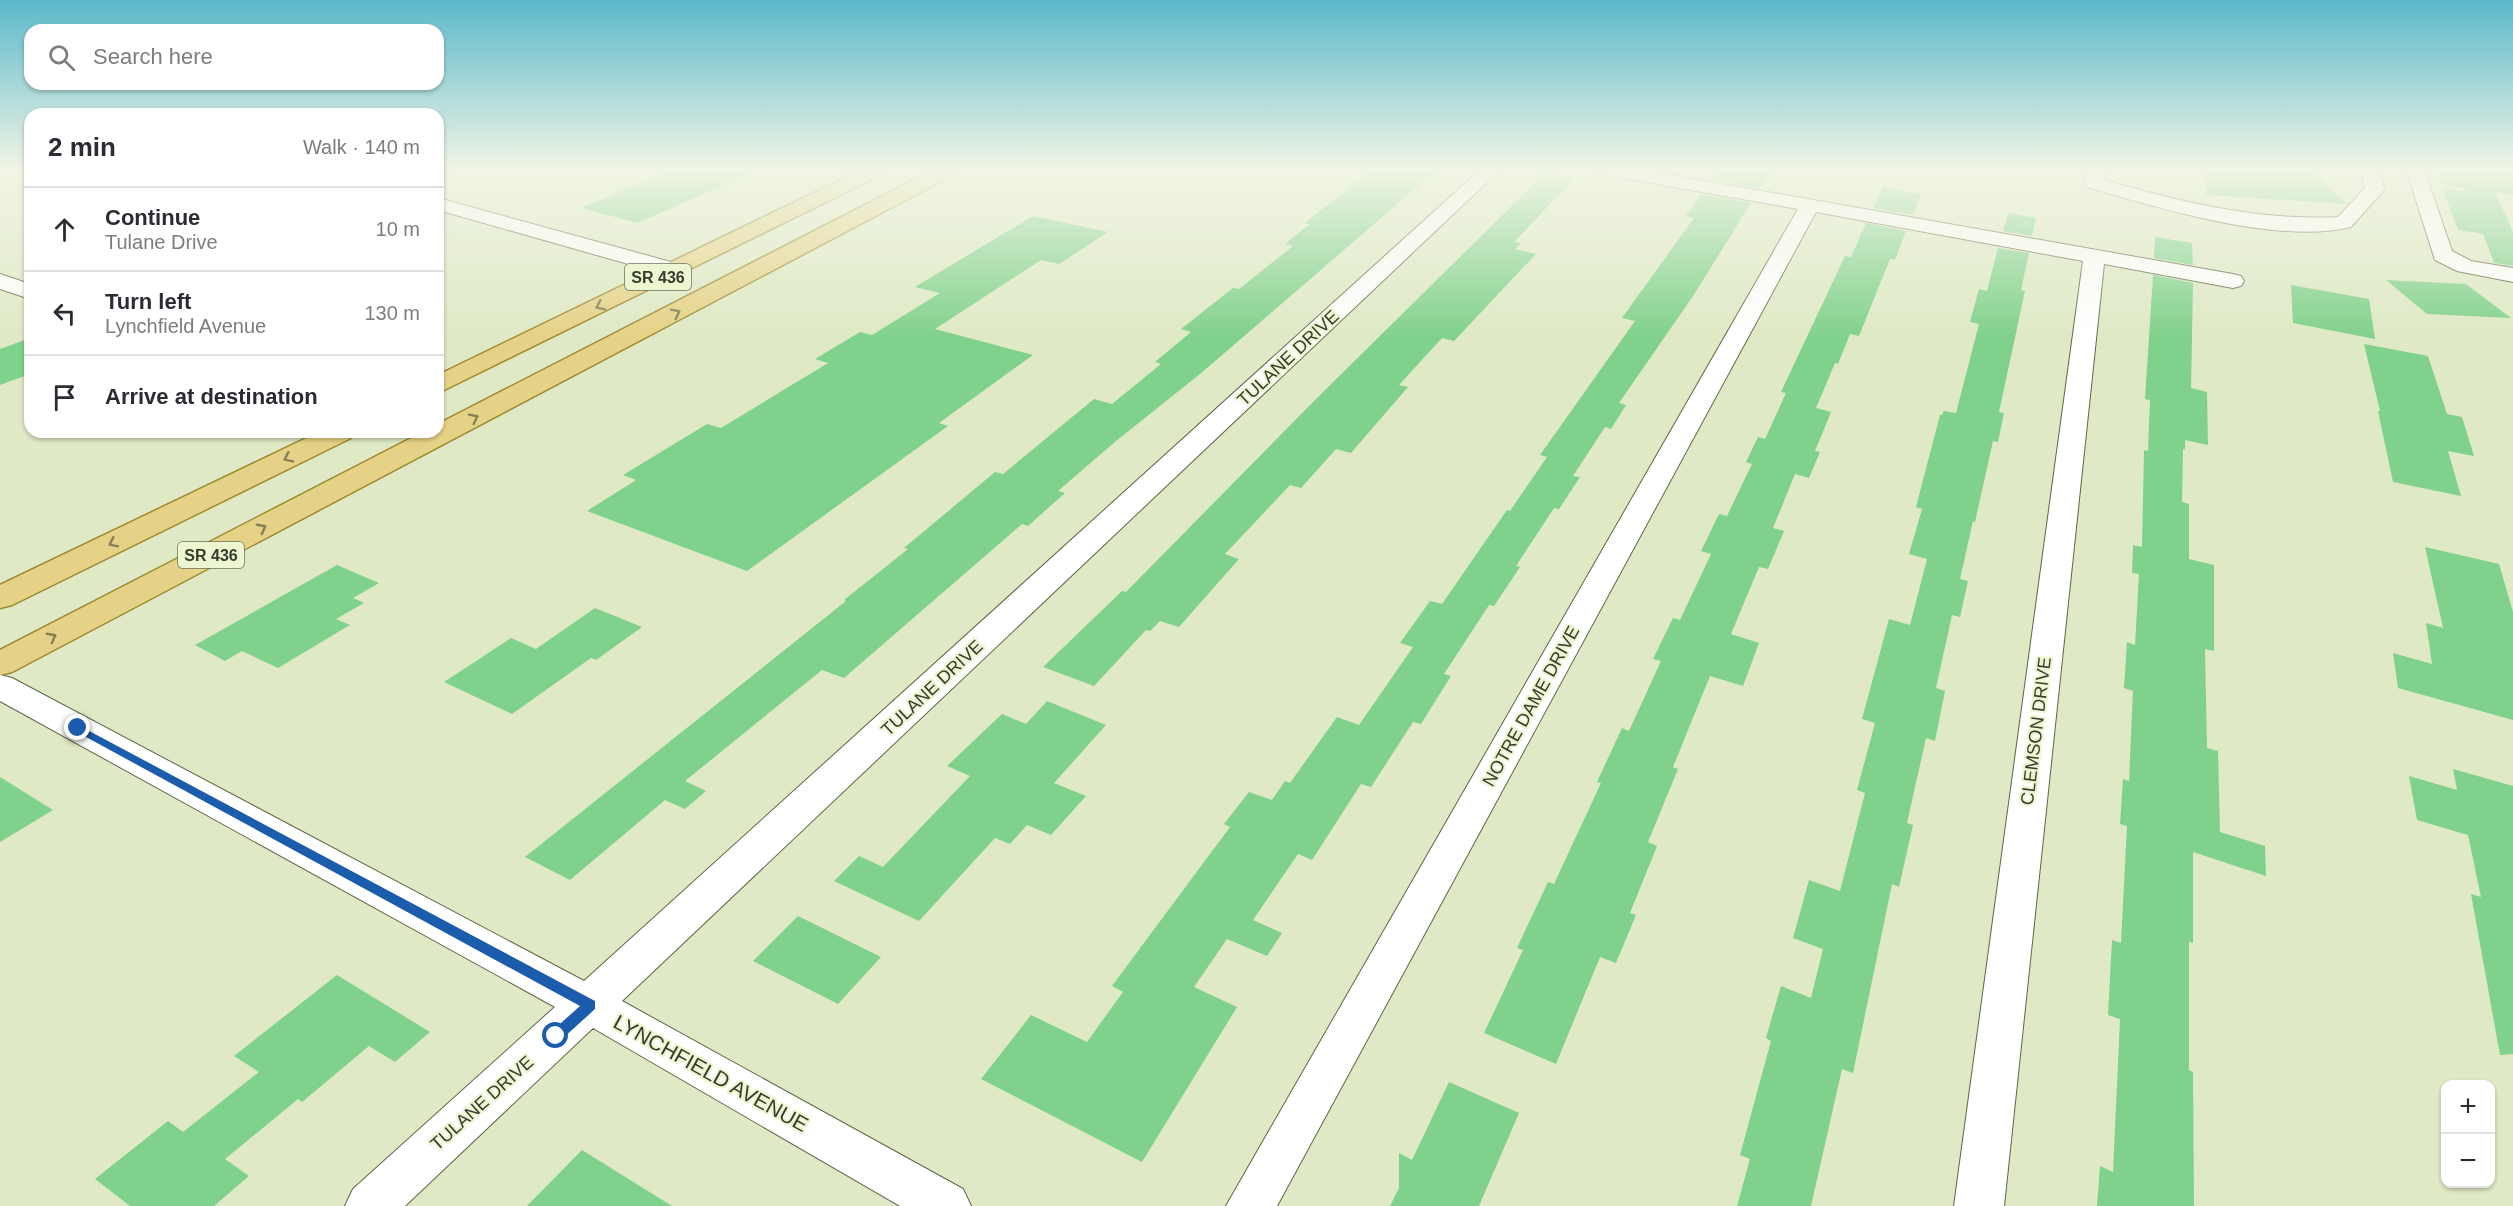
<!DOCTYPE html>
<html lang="en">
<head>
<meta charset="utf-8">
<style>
  :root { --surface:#fff; --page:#f7f7f7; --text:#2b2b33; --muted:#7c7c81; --line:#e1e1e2 }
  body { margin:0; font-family:Arial,sans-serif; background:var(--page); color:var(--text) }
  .controls { position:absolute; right:18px; bottom:18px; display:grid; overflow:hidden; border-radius:12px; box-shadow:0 2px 4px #0004 }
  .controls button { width:54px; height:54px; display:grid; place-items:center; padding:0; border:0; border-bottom:2px solid var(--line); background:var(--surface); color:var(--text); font:30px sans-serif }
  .stop { position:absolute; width:18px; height:18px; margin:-14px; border:4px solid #1c5cad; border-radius:50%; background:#fff }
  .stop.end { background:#1c5cad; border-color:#fff; box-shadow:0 2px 6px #0008 }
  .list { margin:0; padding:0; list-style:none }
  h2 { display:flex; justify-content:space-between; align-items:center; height:78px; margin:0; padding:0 24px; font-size:26px }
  h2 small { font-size:20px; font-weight:400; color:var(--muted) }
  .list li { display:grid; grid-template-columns:39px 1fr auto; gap:18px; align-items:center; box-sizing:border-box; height:84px; padding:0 24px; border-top:2px solid var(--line) }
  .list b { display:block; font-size:22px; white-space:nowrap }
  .list p { margin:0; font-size:20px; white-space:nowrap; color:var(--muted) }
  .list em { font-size:20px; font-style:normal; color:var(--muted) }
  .icon { flex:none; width:33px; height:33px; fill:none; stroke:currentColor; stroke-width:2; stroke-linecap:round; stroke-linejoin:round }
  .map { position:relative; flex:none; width:2513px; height:1206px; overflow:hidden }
  .search { position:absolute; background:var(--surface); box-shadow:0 2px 4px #0004; left:24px; top:24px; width:420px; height:66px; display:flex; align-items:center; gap:15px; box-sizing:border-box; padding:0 21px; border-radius:18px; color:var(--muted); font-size:22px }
  .panel { position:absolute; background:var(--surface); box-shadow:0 2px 4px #0004; left:24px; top:108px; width:420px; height:330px; border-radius:18px }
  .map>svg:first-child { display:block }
  .building { fill:#80d18b }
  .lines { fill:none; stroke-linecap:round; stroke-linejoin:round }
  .street-casing { stroke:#5e6647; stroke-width:2 }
  .primary-casing { stroke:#9f8a33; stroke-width:3 }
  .street { fill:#fff; fill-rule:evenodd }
  .primary { fill:#e6d286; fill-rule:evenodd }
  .oneway { stroke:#868056 }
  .route { fill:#1c5cad }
  .labels { text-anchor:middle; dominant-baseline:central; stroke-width:4.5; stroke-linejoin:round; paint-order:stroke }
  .shield { fill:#ecf7d2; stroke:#6e745f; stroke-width:1.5 }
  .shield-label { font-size:16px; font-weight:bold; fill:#383c2e }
  .street-label { font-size:18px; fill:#383c2e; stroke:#ecf7d2 }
  .near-street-label { font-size:21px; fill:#383c2e; stroke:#ecf7d2 }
</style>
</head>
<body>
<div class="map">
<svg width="2513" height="1206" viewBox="0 0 2513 1206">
  <rect width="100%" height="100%" fill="#dfe9c5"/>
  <path class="building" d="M674 169H759L638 223 581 208Z
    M1373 169H1438L1200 374 1116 441 1058 491 1065 493 1028 526 1022 524 844 678 822 670 685 781 706 791 685 809 665 800 570 880 525 857 846 601 844 600 908 549 904 548 995 472 1003 474 1094 399 1112 404 1161 364 1155 362 1191 332 1181 329 1233 288 1239 289 1293 246 1285 244 1310 224 1305 223Z
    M1719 169H1774L1761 188 1711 180Z
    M2207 169H2310L2347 204 2206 195Z
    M2440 169H2513V195L2495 192 2513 232V266L2494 263 2483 234 2458 230 2442 188 2465 192 2463 188 2439 184Z
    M1545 173 1574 179 1514 242 1521 243 1515 249 1536 254 1454 341 1442 338 1399 385 1408 387 1351 453 1336 449 1301 488 1290 485 1225 554 1239 559 1179 627 1160 621 1150 631 1146 630 1094 686 1043 667 1122 591 1126 592 1312 403Z
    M1883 187 1921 194 1913 215 1873 208Z
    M1701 194 1751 203 1693 296 1619 403 1626 405 1611 429 1605 427 1573 476 1580 477 1559 509 1554 508 1516 566 1520 567 1494 606 1489 605 1444 674 1451 676 1421 724 1413 722 1371 787 1361 784 1312 860 1298 854 1253 920 1282 933 1267 956 1227 939 1194 987 1237 1007 1142 1162 981 1079 1031 1015 1087 1042 1123 992 1112 986 1230 827 1224 824 1249 792 1272 800 1285 781 1290 783 1337 717 1359 725 1413 647 1400 643 1430 601 1442 604 1507 510 1510 511 1547 457 1540 455 1635 321 1622 318 1694 218 1686 216Z
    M2008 213 2036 218 2032 236 2003 231Z
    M1033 216 1108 232 1059 264 1041 260 935 329 1033 355 939 423 948 426 747 571 587 511 636 480 623 475 707 424 721 428 828 363 815 359 860 332 872 335 940 293 915 287Z
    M1866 223 1906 231 1895 260 1890 259 1859 336 1850 334 1838 364 1835 363 1816 408 1831 412 1815 451 1820 452 1809 478 1795 474 1773 528 1784 531 1768 569 1759 567 1731 634 1759 643 1743 686 1710 676 1673 767 1678 769 1648 842 1657 846 1630 913 1636 915 1616 963 1600 957 1556 1064 1484 1033 1523 950 1517 948 1548 882 1554 884 1601 783 1597 782 1622 728 1629 731 1661 661 1653 659 1673 618 1680 620 1711 554 1701 551 1719 514 1727 516 1752 464 1746 462 1758 437 1765 439 1786 393 1781 392 1845 256 1851 257Z
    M2155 237 2192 243 2193 265 2154 258Z
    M1998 248 2029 253 2021 290 2025 291 1999 412 2004 413 1998 442 1993 441 1975 522 1973 521 1960 579 1968 581 1960 617 1952 615 1936 688 1945 691 1935 741 1926 738 1907 823 1913 825 1899 887 1892 884 1853 1073 1842 1069 1811 1206H1737L1750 1159 1740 1155 1771 1041 1766 1038 1781 986 1811 998 1823 949 1793 938 1809 880 1840 891 1865 793 1857 790 1875 723 1862 719 1889 619 1910 625 1927 559 1909 554 1922 509 1916 507 1940 415H1942L1944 411 1956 413 1979 324 1970 322 1979 289 1987 291Z
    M2153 275 2193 283 2191 388 2207 392 2208 445 2185 440V450L2183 449 2182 502 2189 504V559L2214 565V651L2205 649 2207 748 2218 751 2220 832 2265 846 2266 876 2193 852V943L2189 942V1070L2193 1072 2194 1206H2097L2100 1166 2113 1172 2120 1019 2108 1015 2112 940 2121 943 2127 826 2120 824 2123 779 2129 781 2133 691 2124 688 2127 642 2135 645 2139 574 2132 573 2133 545 2142 547 2144 450 2148 451 2150 400 2145 399Z
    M2386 280 2466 284 2511 318 2427 314Z
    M2291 285 2369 299 2375 339 2293 323Z
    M30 338V374L0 385V349Z
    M2364 344 2428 356 2447 414 2462 417 2474 456 2448 451 2461 496 2393 482 2378 411H2380Z
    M2425 547 2499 564 2513 612V720L2398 688 2393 653 2432 664 2426 623 2443 628Z
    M337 565 379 583 353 598 364 603 336 619 350 625 278 668 242 651 225 661 195 645Z
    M595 608 642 627 596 660 591 658 512 714 444 682 511 638 536 649Z
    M1047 701 1106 725 1054 783 1086 796 1051 835 1027 825 1010 844 995 838 919 921 834 881 859 856 883 867 970 776 947 766 1002 714 1026 724Z
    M2453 769 2513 786V1054L2500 1055 2471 894 2481 897 2468 835 2417 820 2409 776 2457 790Z
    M0 777 53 810 0 842Z
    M798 916 881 957 838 1004 753 961Z
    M337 975 430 1032 395 1062 369 1046 302 1102 298 1099 225 1159 249 1176 214 1206H130L95 1179 168 1121 183 1132 259 1072 234 1056Z
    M1449 1082 1519 1113 1479 1206H1390L1399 1188V1153L1412 1160Z
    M582 1150 672 1206H527Z"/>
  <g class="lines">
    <defs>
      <path id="street" d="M1481 169H1501L622 1001 963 1189 971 1206H900L593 1028 405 1206H345L353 1189 555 1007 0 701V675L12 678 584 981Z
        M1597 169H1637L2233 274 2241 276 2244 281 2241 286 2233 288 2104 264 2004 1206H1954L2083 261 1816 212 1277 1206H1226L1798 209 1606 175 1599 173Z
        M2087 169H2105L2104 180C2181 202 2257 221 2338 217L2365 188 2360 169H2378L2385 189 2351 227C2279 245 2158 208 2087 187L2084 183Z
        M2406 169H2424L2452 251 2471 261 2513 268V282L2457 271 2435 260Z
        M438 198 682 265 685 270 682 275 674 277 438 210Z
        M0 274 30 284V299L0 289Z"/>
      <path id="primary" d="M863 169H888L885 173 438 393V375Z
        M935 169H960L957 173 12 672 0 675V650L423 432H438V424Z
        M319 432H355L351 438 12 605 0 608V585Z"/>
    </defs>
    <use href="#street" class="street-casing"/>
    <use href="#primary" class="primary-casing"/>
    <use href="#street" class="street"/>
    <use href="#primary" class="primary"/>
  </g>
  <defs><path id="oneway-chevron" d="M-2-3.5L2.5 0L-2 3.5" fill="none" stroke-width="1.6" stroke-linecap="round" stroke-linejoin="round" transform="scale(1.5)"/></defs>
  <g class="oneway">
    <use href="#oneway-chevron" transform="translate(600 306) rotate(154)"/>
    <use href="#oneway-chevron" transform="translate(676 313) rotate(-27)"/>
    <use href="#oneway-chevron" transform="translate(474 418) rotate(-27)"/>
    <use href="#oneway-chevron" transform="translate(288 458) rotate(154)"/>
    <use href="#oneway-chevron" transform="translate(262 528) rotate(-28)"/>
    <use href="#oneway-chevron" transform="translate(113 543) rotate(154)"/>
    <use href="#oneway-chevron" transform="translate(52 637) rotate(-28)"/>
  </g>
  <linearGradient id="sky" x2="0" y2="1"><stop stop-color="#5cb8cb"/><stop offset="0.5" stop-color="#f1f5e5"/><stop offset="1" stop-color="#f1f5e5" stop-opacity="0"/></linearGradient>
  <rect width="2513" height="338" fill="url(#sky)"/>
  <path class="route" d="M78 725 595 1001V1009L561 1040H551V1032L580 1006 75 731V726Z"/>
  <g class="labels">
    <g class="shield">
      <rect x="625" y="264" width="66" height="26" rx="4.5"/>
      <rect x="178" y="542" width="66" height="26" rx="4.5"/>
    </g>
    <g class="shield-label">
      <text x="658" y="277">SR 436</text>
      <text x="211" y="555">SR 436</text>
    </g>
    <g class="street-label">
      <text transform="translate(1288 358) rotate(-43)">TULANE DRIVE</text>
      <text transform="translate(932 688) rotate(-43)">TULANE DRIVE</text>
      <text transform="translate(1531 706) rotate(-61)">NOTRE DAME DRIVE</text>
      <text transform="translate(2036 731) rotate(-83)">CLEMSON DRIVE</text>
      <text transform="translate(482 1103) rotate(-42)">TULANE DRIVE</text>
    </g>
    <g class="near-street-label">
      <text transform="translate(711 1073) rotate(29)">LYNCHFIELD AVENUE</text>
    </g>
  </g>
</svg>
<div class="controls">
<button>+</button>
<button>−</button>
</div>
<div class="stop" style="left:556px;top:1036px"></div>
<div class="stop end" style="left:78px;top:728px"></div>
<div class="search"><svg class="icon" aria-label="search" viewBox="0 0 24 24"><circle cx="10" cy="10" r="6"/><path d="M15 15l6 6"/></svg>Search here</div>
<section class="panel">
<h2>2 min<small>Walk · 140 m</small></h2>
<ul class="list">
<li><svg class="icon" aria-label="ahead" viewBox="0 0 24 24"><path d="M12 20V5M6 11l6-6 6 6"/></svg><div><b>Continue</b><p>Tulane Drive</p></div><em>10 m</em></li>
<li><svg class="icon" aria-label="left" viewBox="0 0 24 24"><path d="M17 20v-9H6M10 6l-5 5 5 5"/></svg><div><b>Turn left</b><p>Lynchfield Avenue</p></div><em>130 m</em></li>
<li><svg class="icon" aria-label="arrive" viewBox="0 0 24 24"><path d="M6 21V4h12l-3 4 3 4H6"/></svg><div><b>Arrive at destination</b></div></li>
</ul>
</section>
</div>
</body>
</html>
